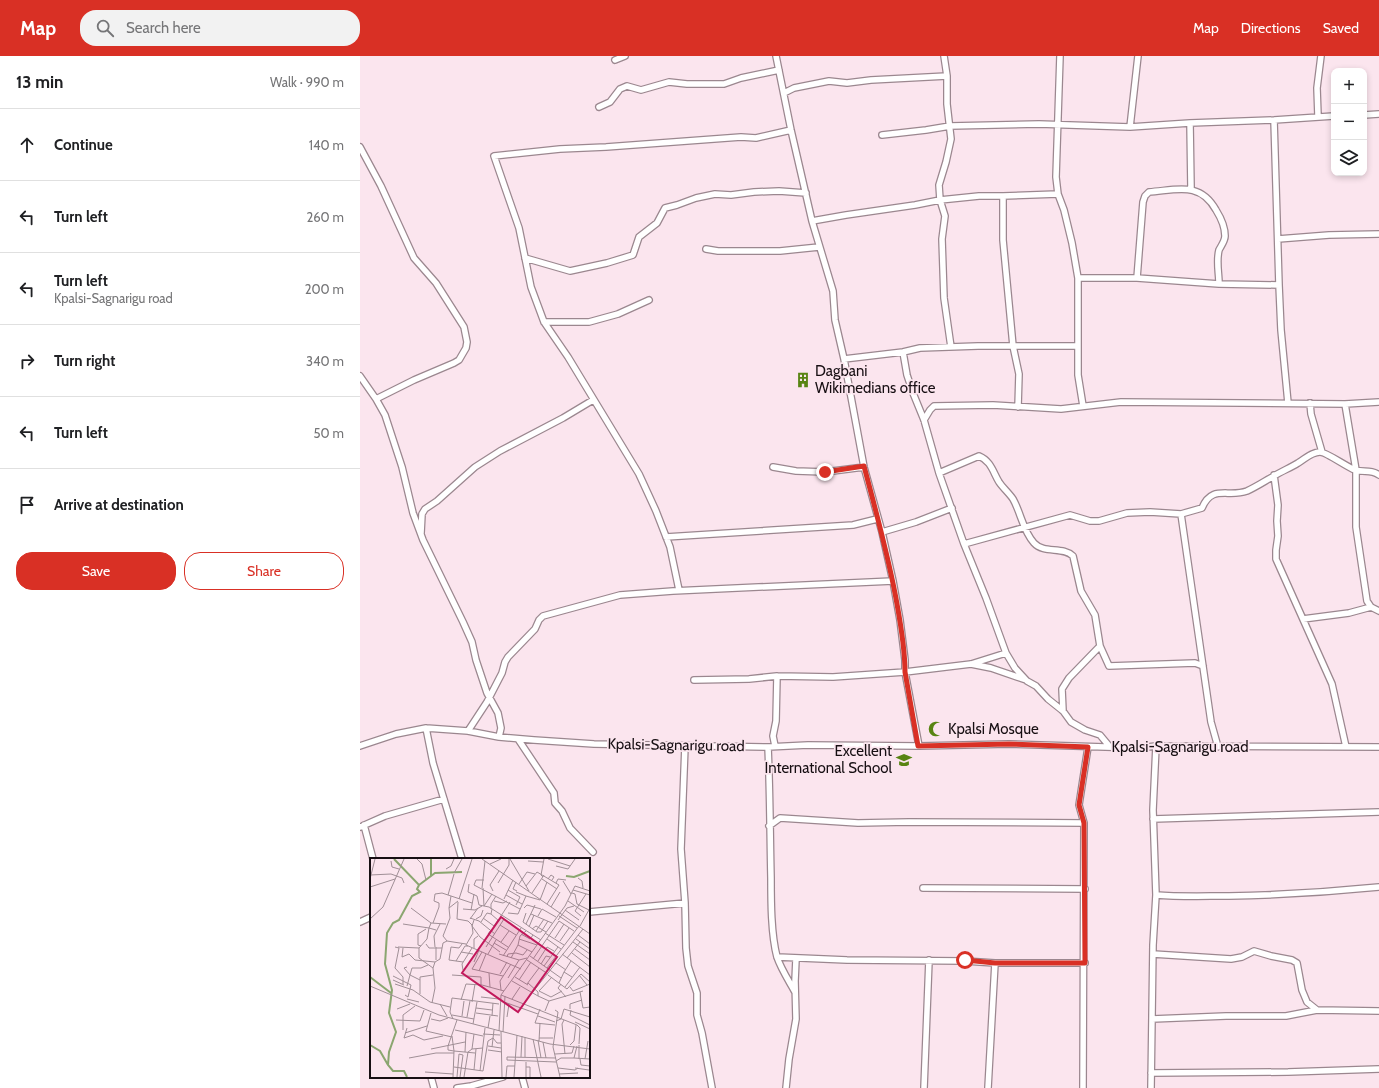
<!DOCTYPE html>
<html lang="en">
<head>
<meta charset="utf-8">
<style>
  :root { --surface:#fff; --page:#f2f2f2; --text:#202124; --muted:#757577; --line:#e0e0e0; --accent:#d93025 }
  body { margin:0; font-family:Cabin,sans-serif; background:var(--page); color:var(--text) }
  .controls { position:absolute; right:12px; top:12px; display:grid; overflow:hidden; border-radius:8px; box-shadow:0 2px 6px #0003 }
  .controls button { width:36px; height:36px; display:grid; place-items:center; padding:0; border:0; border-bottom:1px solid var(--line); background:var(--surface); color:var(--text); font:20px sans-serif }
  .stop { position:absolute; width:12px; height:12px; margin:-9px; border:3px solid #d93025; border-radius:50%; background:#fff }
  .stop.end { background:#d93025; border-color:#fff; box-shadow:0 1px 4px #0008 }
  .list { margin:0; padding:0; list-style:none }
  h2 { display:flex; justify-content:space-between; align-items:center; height:52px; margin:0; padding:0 16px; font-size:17px }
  h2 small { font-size:13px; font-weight:400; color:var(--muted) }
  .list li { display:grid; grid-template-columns:26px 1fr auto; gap:12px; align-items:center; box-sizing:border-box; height:72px; padding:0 16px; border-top:1px solid var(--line) }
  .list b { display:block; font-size:15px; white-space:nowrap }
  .list p { margin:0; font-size:13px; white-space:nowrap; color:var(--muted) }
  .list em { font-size:13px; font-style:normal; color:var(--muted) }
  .actions { display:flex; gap:8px; padding:12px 16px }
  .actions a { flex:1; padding:9px 0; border:1px solid var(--accent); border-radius:16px; text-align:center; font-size:14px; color:var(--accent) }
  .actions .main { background:var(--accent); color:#fff }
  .icon { flex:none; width:22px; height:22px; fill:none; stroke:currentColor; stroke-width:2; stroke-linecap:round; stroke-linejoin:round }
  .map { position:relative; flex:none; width:1019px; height:1032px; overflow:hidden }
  header { display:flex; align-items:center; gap:24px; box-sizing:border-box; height:56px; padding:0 20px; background:var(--accent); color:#fff }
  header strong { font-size:19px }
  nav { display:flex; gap:22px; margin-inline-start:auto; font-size:14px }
  .search { width:280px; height:36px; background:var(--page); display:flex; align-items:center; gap:10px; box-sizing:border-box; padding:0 14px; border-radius:16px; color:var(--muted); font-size:15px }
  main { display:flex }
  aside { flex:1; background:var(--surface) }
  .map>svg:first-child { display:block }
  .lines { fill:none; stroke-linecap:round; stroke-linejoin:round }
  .minor-casing { stroke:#9b878f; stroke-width:8 }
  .minor { stroke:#fff; stroke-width:5.5 }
  .route { stroke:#d93025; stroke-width:5 }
  .labels { text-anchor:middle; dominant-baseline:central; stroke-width:3.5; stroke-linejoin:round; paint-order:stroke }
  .poi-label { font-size:15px; fill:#170f13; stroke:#fbe5ee; text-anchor:start }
  .street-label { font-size:15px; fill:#170f13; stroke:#fbe5ee }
  .inset-river { fill:none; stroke:#8ba670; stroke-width:2 }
  .inset-road { fill:none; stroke:#a08f96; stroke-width:1 }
  .view { fill:#c2185b; fill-opacity:0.15; stroke:#c2185b; stroke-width:2 }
  .inset-edge { fill:none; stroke:#170f13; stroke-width:2 }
</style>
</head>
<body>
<header>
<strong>Map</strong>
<div class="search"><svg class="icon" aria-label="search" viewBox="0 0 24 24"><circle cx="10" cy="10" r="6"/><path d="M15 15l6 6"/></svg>Search here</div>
<nav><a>Map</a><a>Directions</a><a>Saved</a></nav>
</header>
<main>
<aside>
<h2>13 min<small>Walk · 990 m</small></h2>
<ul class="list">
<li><svg class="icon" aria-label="ahead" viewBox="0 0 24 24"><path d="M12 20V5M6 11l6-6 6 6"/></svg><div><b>Continue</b></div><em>140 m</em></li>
<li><svg class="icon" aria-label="left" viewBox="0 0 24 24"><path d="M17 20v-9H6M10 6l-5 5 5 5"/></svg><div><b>Turn left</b></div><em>260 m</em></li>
<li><svg class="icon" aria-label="left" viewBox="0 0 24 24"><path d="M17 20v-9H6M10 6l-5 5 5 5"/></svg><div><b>Turn left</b><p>Kpalsi-Sagnarigu road</p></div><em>200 m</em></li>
<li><svg class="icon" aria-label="right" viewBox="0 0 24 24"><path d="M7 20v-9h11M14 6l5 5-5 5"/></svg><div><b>Turn right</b></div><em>340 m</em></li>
<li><svg class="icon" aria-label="left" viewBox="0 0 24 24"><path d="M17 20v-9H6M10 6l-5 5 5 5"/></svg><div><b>Turn left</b></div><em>50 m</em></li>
<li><svg class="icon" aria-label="arrive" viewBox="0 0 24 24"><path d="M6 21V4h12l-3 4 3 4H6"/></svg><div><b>Arrive at destination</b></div></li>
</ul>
<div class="actions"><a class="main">Save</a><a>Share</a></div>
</aside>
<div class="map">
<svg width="1019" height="1032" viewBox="0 0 1019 1032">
  <rect width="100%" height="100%" fill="#fbe5ee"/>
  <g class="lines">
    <defs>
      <path id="minor" d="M416 0 431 74 452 165 473 235 475 264 484 303 504 411 522 476 533 525 540 564 545 604V616L559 690
        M584 0 587 20V48L591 83 586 106 579 129 580 144 585 160 582 183 584 242 591 291
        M700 0 696 121 698 138 704 154 712 187 718 222V319L723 350
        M255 4 265 0
        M424 37 434 32 469 25 487 27 511 24 587 20
        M239 51 250 46 260 33 267 30 281 34 309 26 327 28H364L381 22 419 14
        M1004 59 1019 58
        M958 60 957 32 961 0
        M914 64 919 229 921 274 928 347
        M830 67 831 132
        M770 71 778 0
        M522 79 566 74 590 70 679 68 770 71 830 67 914 64 974 60
        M0 91 21 130 54 202 76 227 104 271 107 286 106 292 99 304 94 307 54 324 16 343
        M643 140V184L653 290 659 318 658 351
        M452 165 486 159 555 149 580 144 619 140H643L698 138
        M918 183 969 179 1019 178
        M346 193 358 195H420L459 191
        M165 202 210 215 247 207 273 199 279 181 297 167 305 152 317 149 336 142 355 138 371 139 394 136 419 135 446 137
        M718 222H777L859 228 919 229
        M777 222 783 146 785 140 789 136C817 134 840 125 856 154 861 162 865 171 865 180 865 185 861 190 859 194 856 205 859 217 859 228
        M184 266H229L258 258 289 244
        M543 296 547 319 553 337 564 364 579 417 604 488 626 542 646 597 655 612 667 625 676 630 688 643 703 655 711 666 725 674 740 679 750 691
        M484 303 543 296 560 292 618 290H717
        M0 320 16 343 25 359 42 411 53 457 63 484 103 566 112 586 116 604 127 637 138 657 141 672 139 681
        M950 347 951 358 962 396
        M985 348 996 414V471L1007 545 1011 551 1019 555
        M564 364 570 354 574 350 633 349 701 353 761 346 985 348 1019 346
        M413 411 436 415 465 416 504 411
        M579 417 619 400C631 405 633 416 639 426 643 432 649 437 653 443 661 457 663 475 674 487 684 498 703 490 713 500L721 535 735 559 740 590 749 610 835 607 843 610
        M914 419 918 449 917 465 918 480 916 494V503L972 628 986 691
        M821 458 842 452C852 428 868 442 887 435 896 431 905 425 914 420 922 415 930 412 938 407 945 403 951 396 960 396 966 396 987 411 995 414 1005 417 1010 413 1019 419
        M522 476 556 466 592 452
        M61 477 62 458 65 453 77 445 115 411 140 395 203 362 233 344
        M306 481 493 469 517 463
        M604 488 710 459 730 465H739L767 457 790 456 821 458 851 666 858 691
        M319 534 310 491 296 455 279 418 208 301 184 266 171 231 159 172 134 100 200 93 246 91 381 81 396 82 431 74
        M943 563 989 557 1011 551
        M611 608 631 612 666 624
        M334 624 389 623 417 620 473 621 545 616 611 608 646 597
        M703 655 702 633 709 622 740 590
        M66 672 73 707 102 803
        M108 675 127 646 142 617 145 606 148 601 175 573 179 564 183 560 260 539 313 535 533 525
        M158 683 194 737 195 747 202 755 210 772 233 796
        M0 690 36 678 66 672 108 675 139 681 174 684 234 688 408 691 448 689 559 690 649 688 778 692 796 690 1019 691
        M325 690 321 793 325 847 326 892 328 910 337 937V959L342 977 352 1032
        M415 690 413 680 416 665 417 620
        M408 691C410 735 410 778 411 822 411 845 411 878 417 901 421 913 429 925 435 936
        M793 763 1019 756
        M4 769 13 803
        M409 770 420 762 498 767 549 766 724 767
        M0 771 25 760 84 743
        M563 832 725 833
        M796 839C820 841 845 840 869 840 919 839 969 836 1019 831
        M229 856 325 847
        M0 866 11 861
        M793 898 871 903 882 901 894 895 911 900 932 904 937 907 942 934 947 946 957 954
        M417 901 487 904 605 905 635 907H725
        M792 963 866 960H926L957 954 1019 955
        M791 1017 928 1016 1019 1013
        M71 1021 74 1032
        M162 1021 165 1032
        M97 1032 111 1030 143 1021
        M426 1032 429 1003 436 963 435 925 436 903
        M564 1032 569 904
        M628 1032 635 907
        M723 1032 724 767 719 749 728 691
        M791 1032 793 889 796 839 793 754 796 690"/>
    </defs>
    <use href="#minor" class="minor-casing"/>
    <use href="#minor" class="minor"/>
  </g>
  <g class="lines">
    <path class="route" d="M465 416 504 410C516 456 529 502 537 548 541 570 545 593 545 616L558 690 649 688 728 691 719 749 724 767 725 907H635L605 904"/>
  </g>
  <defs>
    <symbol id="building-bare" viewBox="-9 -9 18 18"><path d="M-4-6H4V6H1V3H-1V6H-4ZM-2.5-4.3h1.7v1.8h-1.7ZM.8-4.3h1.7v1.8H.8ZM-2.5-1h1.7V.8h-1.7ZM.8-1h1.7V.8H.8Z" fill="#588412" stroke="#fbe5ee" stroke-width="2.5" paint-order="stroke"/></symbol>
    <symbol id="mosque-bare" viewBox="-9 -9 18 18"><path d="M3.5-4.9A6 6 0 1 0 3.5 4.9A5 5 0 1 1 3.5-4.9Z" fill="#588412" stroke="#fbe5ee" stroke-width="2.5" paint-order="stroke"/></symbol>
    <symbol id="school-bare" viewBox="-9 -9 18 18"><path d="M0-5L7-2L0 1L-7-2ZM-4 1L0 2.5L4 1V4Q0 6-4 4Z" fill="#588412" stroke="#fbe5ee" stroke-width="2.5" paint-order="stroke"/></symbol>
  </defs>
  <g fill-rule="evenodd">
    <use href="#building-bare" x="432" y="313" width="22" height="22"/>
    <use href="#mosque-bare" x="565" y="662" width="22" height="22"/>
    <use href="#school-bare" x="533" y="693" width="22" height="22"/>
  </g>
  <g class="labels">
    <g class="poi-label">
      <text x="455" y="315">Dagbani<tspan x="455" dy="17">Wikimedians office</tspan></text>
      <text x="588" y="673">Kpalsi Mosque</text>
      <text x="532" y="695" text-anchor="end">Excellent<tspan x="532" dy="17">International School</tspan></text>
    </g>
    <g class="street-label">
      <text transform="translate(316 689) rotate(1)">Kpalsi-Sagnarigu road</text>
      <text x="820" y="691">Kpalsi-Sagnarigu road</text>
    </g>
  </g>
  <g transform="translate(10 802)">
    <rect width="220" height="220" fill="#fbe5ee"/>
    <path class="inset-river" d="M24 1 49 27 61 18V1M61 18 65 15 92 14M196 18 204 19 220 13M0 119 21 135M0 187 10 193 18 207M37 219 34 213H23L18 207 19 194 26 174 19 155 22 132 15 106 17 75 23 65 29 62 42 38 50 34 47 31 49 27"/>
    <path class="inset-road" d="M47 1 52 6 56 22M112 1 220 76M140 1 159 33M178 1 200 8M21 3 22 9 29 11M158 3 173 4M120 6 131 1M186 8 198 11 205 1M76 11 81 8 84 1M84 15 92 1M0 17 21 16 32 20 34 25M173 19 171 17 174 1M208 20 212 23 213 30M0 21 5 1M172 21 187 31M178 21 181 17 184 19 182 22M114 22H106L104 27 150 51M193 23 201 36M146 24 143 31 147 33M128 25 139 7V1M186 25 188 21 196 22M99 26 98 34 107 38 109 47 119 49 171 82M149 26 157 14 165 16M156 28 167 14 189 27 177 46M0 29 25 21M112 30 115 3M113 30 114 48M138 32 150 39 146 47M203 32 220 37M123 33 120 27 129 13M162 35 174 17M202 35 205 36 207 46 219 52M78 37 84 16M136 37 152 46M156 38 170 42 177 24M89 41 102 1M134 41 143 22M88 43 79 50 80 60 73 78 77 83 96 86M124 43 133 45 137 43M198 43 214 54M88 44 87 61 98 63 102 67 103 75 96 87 151 111M114 48 122 36M181 49 190 34M41 50 61 65M79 50 81 38M154 50 157 47 171 51M93 51 105 52 112 48M121 51V46L126 38M122 51 121 56 129 63M101 52 104 36M195 52 209 62M138 55 148 56 156 38 146 34M156 55 153 64 167 74H171L178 63M161 56 182 65M131 58 140 44M168 58 172 51 186 59M189 58 207 70M211 58 205 53 216 36M100 60 109 63 125 76M113 60 124 68 128 62M0 61 13 49 34 1M100 61 108 50M106 61 111 58 113 52M104 62 102 68 110 79 130 94M188 62 197 50 204 48M189 63 204 73M111 64 117 55 121 56M63 65 69 49V45L64 43 65 36 72 35 102 45M33 66 59 70 61 65 76 66M156 66 165 47M130 67 146 77M210 68 220 50M159 69 164 57M162 71 166 68 176 74M121 72 118 76 138 89M166 73 174 61M175 75 194 87M151 76 160 81 163 77M208 77 220 86M185 80 194 66M149 81 167 87M177 81 191 91M206 81 220 91M190 83 199 70M131 84 139 73M203 84 220 96M124 85 136 92M56 86 59 90H72M92 86 89 90 81 89 79 102 93 104M148 87 150 78 156 73M51 88 48 87V76L56 71M25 89 29 90 25 110 33 119V126M28 89 49 90V100L63 110 65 130 62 145M65 89 64 78 70 66M116 89 134 61M33 90 32 99 39 96 45 102 65 104M49 90 57 81 59 70 66 72M104 90V81L108 78M205 91 220 102M91 94 103 96M112 94 102 111 133 118M202 95 220 109M118 96 126 82M129 96 149 102 157 100M192 96 220 117M133 98 151 70M160 98 191 120M137 99 138 96 146 95 153 97 157 92M141 100 148 87 162 94M197 100 210 84M163 101 189 63M66 102V89M157 102 178 116M86 103 95 88H98M168 103 177 89 184 93M201 103 194 114 202 119M104 104 109 92M186 105 196 112M171 106 176 98 180 99M174 108 188 89M37 109 34 110 40 117M63 110 65 104 70 101 73 85 77 83M177 110 209 68M93 112 92 106 102 90M109 113 116 96M119 115 120 129M130 116 137 104M40 117 42 110H51L58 107M82 117 111 119V127M178 117 197 131 211 116 220 124M209 117 217 127M23 118 41 127 38 139 35 137M145 119 158 127M138 120 149 102M23 122 34 127M149 122 161 104M142 123 168 138M158 125 168 134V138L179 143M189 125 194 114M25 126 43 132 60 144 80 149M157 126 169 110M191 126 188 130 196 139M0 128 69 157 180 186 220 191M37 128 40 117 50 122M195 129 210 109M200 129 203 133 220 126M131 132 130 123 141 106M169 133 181 139 192 133M169 133 182 119M210 134 213 150 220 149M162 135 213 71M50 136V119L63 117M131 137 207 167 210 170 209 186M111 139 129 141M37 141 49 144M142 141 150 129M91 142 96 126 112 127 134 133M102 144 105 126M134 144 168 156M70 146 77 158M106 150 122 152M27 151 40 146M170 151 165 165 185 167M200 151V146L212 142M185 152 188 154 183 189 190 219M201 152 200 157 220 167M175 153 179 143 213 133M61 155 56 173 82 179M106 155 128 158M82 157 104 161M92 158 94 143M122 158 123 145M168 158 185 164M97 159 100 143M137 159 139 146M61 161 70 163 78 160M83 161 80 154 82 140 129 146M26 162 50 163 54 152M194 162 192 166 195 196M186 163 191 161 194 151 220 159M205 164 220 171M103 166 107 144M37 170 34 180 43 177 54 182 73 178M118 170 120 158M33 172V157L45 148M85 172 113 178M129 173 131 137 195 48 205 28 220 33M131 173 132 219M133 174 135 138M35 175 57 168M113 176 130 177M82 178 84 193 105 195M155 179V199M169 180H183M163 181 171 219M168 182 171 200M169 183 170 165M173 184 176 200M200 187 204 183 206 167M78 188V192L84 193 83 219M78 188 87 162M118 188 131 190M122 189 124 172M61 191 95 184M102 191 104 176M118 192 132 194M95 194 96 174M89 196 93 197 90 219M185 196 202 195 204 188M151 199 152 178M39 200 66 195H84M186 200 137 199V202L186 204M204 200 220 201M209 201V187M210 201 211 207 220 208M215 201 218 183M186 203 191 200H204L207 188M156 204V219M84 209 113 213 118 183 123 180 127 185H131M156 209H160V219M188 210 205 212 208 210M205 210 219 212M104 212 106 191M110 213 115 170M55 214 83 216M189 216 208 215M87 219 89 196M94 219 98 194 102 191 113 190M136 219 137 208H145M144 219 147 177"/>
    <path class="view" d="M131 59 187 99 148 154 92 115Z"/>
    <rect width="220" height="220" class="inset-edge"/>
  </g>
</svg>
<div class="controls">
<button>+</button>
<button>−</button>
<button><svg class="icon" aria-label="layers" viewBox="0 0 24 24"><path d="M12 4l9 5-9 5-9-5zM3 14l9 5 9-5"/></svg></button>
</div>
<div class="stop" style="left:605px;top:904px"></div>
<div class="stop end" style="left:465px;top:416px"></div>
</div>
</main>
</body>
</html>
